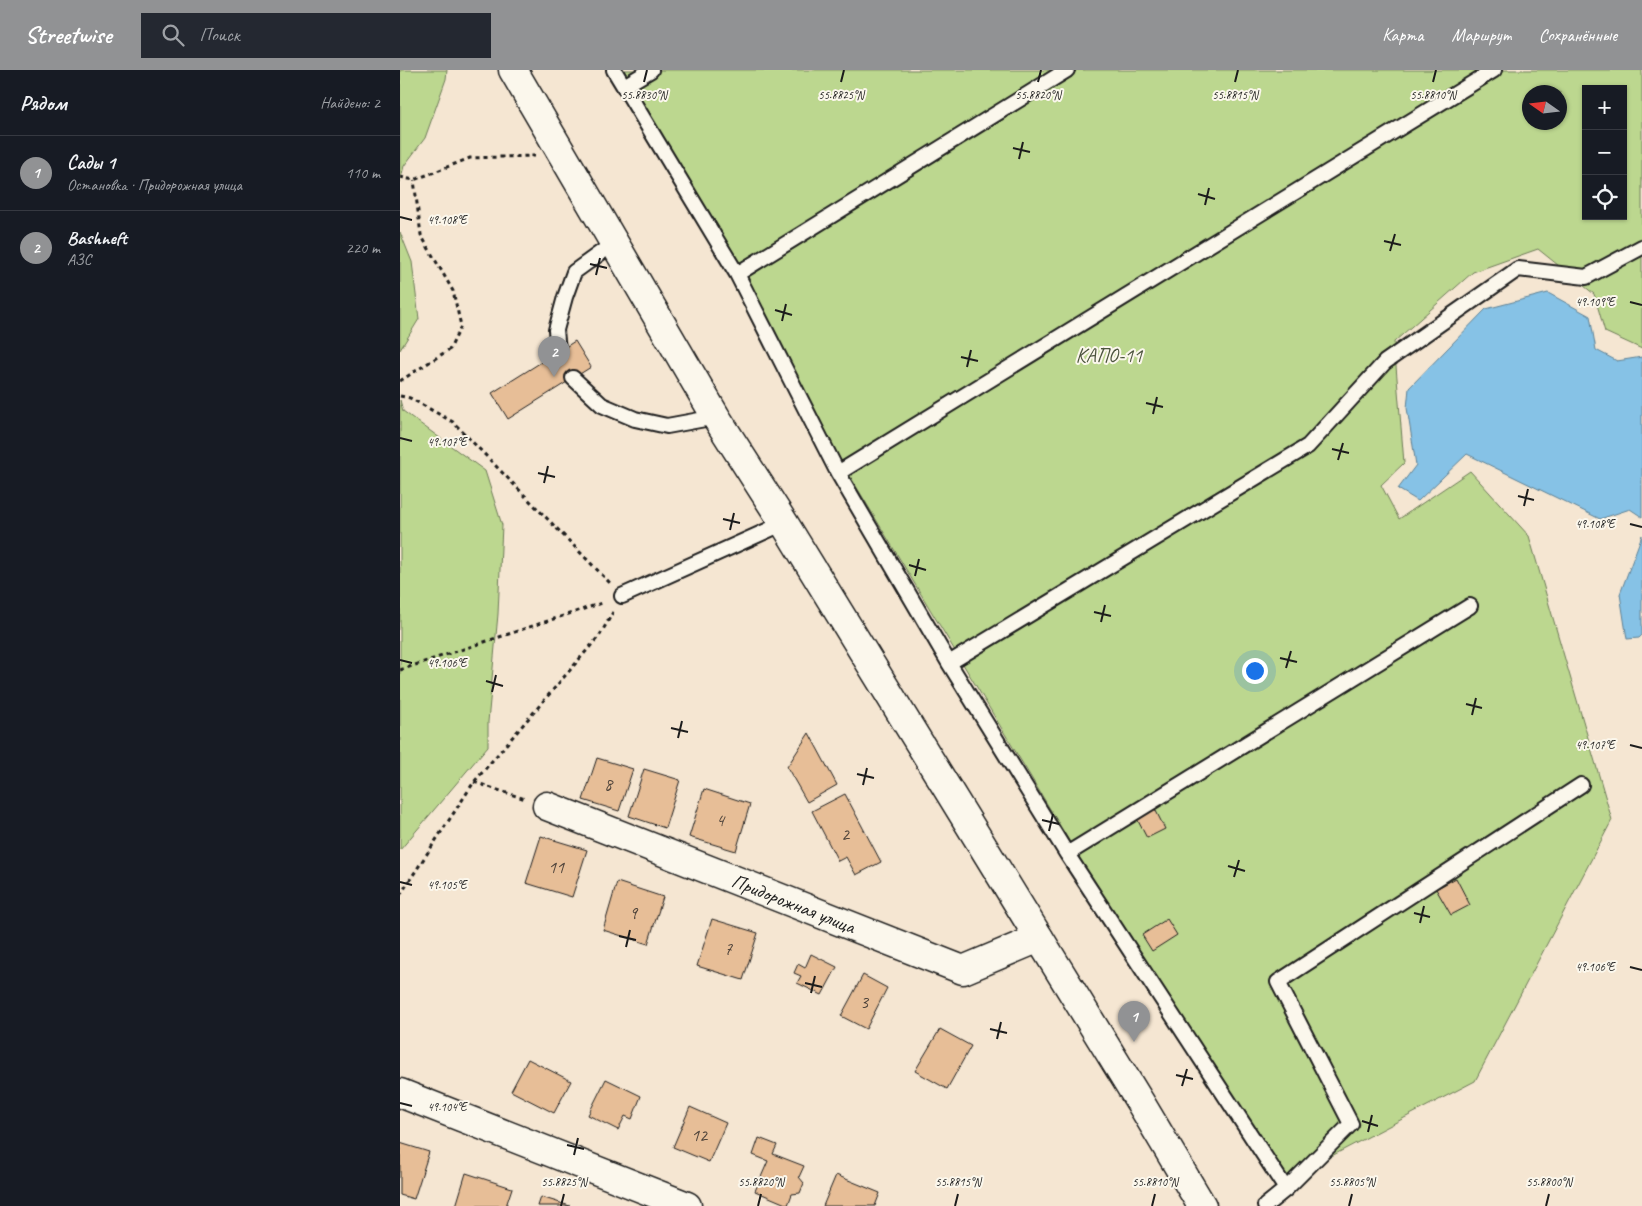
<!DOCTYPE html>
<html lang="ru">
<head>
<meta charset="utf-8">
<style>
  :root { --surface:#171b24; --page:#242831; --text:#f1f3f6; --muted:#9ea1a6; --line:#363941; --accent:#919294 }
  body { margin:0; font-family:Caveat,sans-serif; background:var(--page); color:var(--text) }
  .controls { position:absolute; right:15px; top:15px; display:grid; overflow:hidden; border-radius:0px; box-shadow:0 1px 4px #0004 }
  .controls button { width:45px; height:45px; display:grid; place-items:center; padding:0; border:0; border-bottom:1px solid var(--line); background:var(--surface); color:var(--text); font:25px sans-serif }
  .compass { position:absolute; left:1122px; top:15px; width:45px; height:45px; border-radius:50%; background:var(--surface); box-shadow:0 1px 4px #0004; rotate:284deg }
  .you { position:absolute; left:854px; top:600px; width:18px; height:18px; margin:-12px; border:4px solid #fff; border-radius:50%; background:#1a73e8; box-shadow:0 0 0 8px #1a73e833 }
  .badge { display:grid; place-items:center; width:32px; height:32px; border-radius:50%; background:var(--accent); color:#fff; font-size:16px; font-weight:700 }
  .pin { position:absolute; translate:-50% -41px; filter:drop-shadow(0 1px 2px #0008) }
  .pin::after { content:''; position:absolute; top:26px; width:18px; height:15px; background:inherit; clip-path:polygon(0 0,100% 0,50% 100%) }
  .list { margin:0; padding:0; list-style:none }
  h2 { display:flex; justify-content:space-between; align-items:center; height:65px; margin:0; padding:0 20px; font-size:21px }
  h2 small { font-size:16px; font-weight:400; color:var(--muted) }
  .list li { display:grid; grid-template-columns:32px 1fr auto; gap:15px; align-items:center; box-sizing:border-box; height:75px; padding:0 20px; border-top:1px solid var(--line) }
  .list b { display:block; font-size:19px; white-space:nowrap }
  .list p { margin:0; font-size:16px; white-space:nowrap; color:var(--muted) }
  .list em { font-size:16px; font-style:normal; color:var(--muted) }
  .icon { flex:none; width:28px; height:28px; fill:none; stroke:currentColor; stroke-width:2; stroke-linecap:round; stroke-linejoin:round }
  .map { position:relative; flex:none; width:1242px; height:1136px; overflow:hidden }
  header { display:flex; align-items:center; gap:30px; box-sizing:border-box; height:70px; padding:0 25px; background:var(--accent); color:#fff }
  header strong { font-size:24px }
  nav { display:flex; gap:28px; margin-inline-start:auto; font-size:18px }
  .search { width:350px; height:45px; background:var(--page); display:flex; align-items:center; gap:12px; box-sizing:border-box; padding:0 18px; border-radius:0px; color:var(--muted); font-size:19px }
  main { display:flex }
  aside { flex:1; background:var(--surface) }
  .map>svg:first-child { display:block }
  .green { fill:#bcd78f; stroke:#6c7a56; fill-rule:evenodd }
  .water { fill:#86c2e6; stroke:#5c8095 }
  .building { fill:#e7be97; stroke:#1c1c1c }
  .lines { fill:none; stroke-linecap:round; stroke-linejoin:round }
  .service-casing { stroke:#1c1c1c; stroke-width:18 }
  .minor-casing { stroke:#1c1c1c; stroke-width:31 }
  .primary-casing { stroke:#1c1c1c; stroke-width:31 }
  .path { stroke:#1c1c1c; stroke-width:3; stroke-dasharray:4 4; stroke-linecap:butt }
  .service { stroke:#fbf7ec; stroke-width:14 }
  .minor { stroke:#fbf7ec; stroke-width:28 }
  .primary { stroke:#fbf7ec; stroke-width:28 }
  .ticks { fill:none; stroke:#1c1c1c; stroke-width:2 }
  .labels { text-anchor:middle; dominant-baseline:central; stroke-width:4; stroke-linejoin:round; paint-order:stroke }
  .number-label { font-size:18px; fill:#4f443b }
  .park-label { font-size:20px; fill:#4c543e; stroke:#fbf7ec }
  .street-label { font-size:20px; fill:#1c1c1c; stroke:#fbf7ec }
  .ticks-label { font-size:12px; text-anchor:middle; fill:#1c1c1c; stroke:#fbf7ec; stroke-width:4; stroke-linejoin:round; paint-order:stroke }
</style>
</head>
<body>
<header>
<strong>Streetwise</strong>
<div class="search"><svg class="icon" aria-label="search" viewBox="0 0 24 24"><circle cx="10" cy="10" r="6"/><path d="M15 15l6 6"/></svg>Поиск</div>
<nav><a>Карта</a><a>Маршрут</a><a>Сохранённые</a></nav>
</header>
<main>
<aside>
<h2>Рядом<small>Найдено: 2</small></h2>
<ul class="list">
<li><span class="badge">1</span><div><b>Сады 1</b><p>Остановка · Придорожная улица</p></div><em>110 m</em></li>
<li><span class="badge">2</span><div><b>Bashneft</b><p>АЗС</p></div><em>220 m</em></li>
</ul>
</aside>
<div class="map">
<svg width="1242" height="1136" viewBox="0 0 1242 1136">
  <rect width="100%" height="100%" fill="#f5e6d2"/>
  <filter id="ink" filterUnits="userSpaceOnUse"><feTurbulence type="fractalNoise" baseFrequency=".02" numOctaves="2"/><feDisplacementMap in="SourceGraphic" scale="10" xChannelSelector="R" yChannelSelector="G"/><feConvolveMatrix kernelMatrix="1 2 1 2 8 2 1 2 1" color-interpolation-filters="sRGB"/></filter>
  <g filter="url(#ink)">
    <path class="green" d="M0 0H47L46 9 25 68 4 96 0 112Z
      M206 0H1242V279L1205 262 1194 224 1138 179 1073 202 994 272 1004 393 981 415 999 449 1070 401 1129 466 1212 750 1075 1011 876 1115ZM1186 19H1223V146H1186ZM1130 22H1160V52H1130Z
      M0 162 12 192 19 249 0 280Z
      M0 330 3 341 85 401 102 455 98 544 88 652V676L0 780Z"/>
    <path class="water" d="M1148 223 1190 246 1196 280 1217 291 1242 287V447L1230 439 1200 449 1067 384 1018 431 998 419 1016 395 1007 338 1009 318 1086 239Z
      M1242 465V565L1239 568 1227 569 1220 524Z"/>
    <path class="building" d="M175 271 191 297 108 349 92 323Z
      M409 663 437 715 407 732 387 697Z
      M197 688 233 699 219 741 183 730Z
      M244 699 280 710 265 758 229 746Z
      M304 719 350 734 336 781 289 767Z
      M445 724 481 792 456 805 446 787 438 791 412 741Z
      M754 737 765 759 747 768 736 747Z
      M141 766 187 780 172 827 126 813Z
      M1056 808 1070 835 1051 845 1036 819Z
      M217 812 263 827 248 874 203 860Z
      M312 849 358 863 343 910 297 896Z
      M767 849 777 865 752 881 742 865Z
      M411 884 437 897 422 925 397 913 401 906 394 903 398 894 405 898Z
      M463 905 487 918 466 959 441 946Z
      M540 959 571 976 547 1019 515 1001Z
      M128 989 171 1011 154 1043 111 1021Z
      M206 1009 241 1026 232 1049 225 1046 218 1060 188 1045Z
      M290 1037 326 1053 309 1092 273 1077Z
      M359 1068 377 1075 373 1084 404 1096 399 1107 404 1113 400 1123 392 1124 388 1135 355 1121 368 1091 353 1085Z
      M0 1073 29 1082 14 1129 0 1125Z
      M66 1103 112 1118 106 1136H56Z
      M436 1105 480 1123 475 1136H423Z
      M141 1127 170 1136H138Z"/>
    <g class="lines">
      <defs>
        <path id="service" d="M214 0 337 204 438 403 549 593 667 784 886 1119 865 1136
          M224 16 251 0
          M337 204 667 0
          M158 281 156 260 165 227 174 202 214 173
          M173 308 202 335 235 349 267 356 316 347
          M438 403 1094 0
          M222 526 384 453
          M549 593 908 376 985 292 1118 199 1186 207 1242 177
          M667 784 1070 536
          M886 1119 951 1054 878 912 1181 715"/>
        <g id="minor">
          <path id="s1" d="M147 736 563 900 639 868"/>
          <path d="M0 1023 287 1136"/>
        </g>
        <path id="primary" d="M113 0 316 347 384 453 740 1032 802 1136"/>
      </defs>
      <use href="#service" class="service-casing"/>
      <use href="#minor" class="minor-casing"/>
      <use href="#primary" class="primary-casing"/>
      <path class="path" d="M0 107 14 110 70 88 135 86
        M0 311 50 279 61 256 53 221 21 165 14 110
        M0 326 10 328 53 352 210 513
        M0 600 205 532
        M74 712 125 729
        M0 825 74 712 200 565 213 542"/>
      <use href="#service" class="service"/>
      <use href="#minor" class="minor"/>
      <use href="#primary" class="primary"/>
    </g>
  </g>
  <path class="ticks" d="M244 12 247 0M441 12 444 0M638 12 641 0M835 12 838 0M1033 12 1036 0M613 78 630 82M619 89 623 72M798 124 815 129M805 135 809 118M0 147 12 150M984 171 1001 175M990 181 995 164M190 194 207 198M196 205 200 188M1230 232 1242 235M375 240 392 245M382 251 386 234M561 287 578 291M567 297 571 280M746 333 763 337M753 344 757 327M0 368 12 371M932 379 949 383M938 390 943 373M138 403 155 407M144 413 148 396M1118 426 1134 430M1124 436 1128 419M323 449 340 453M1230 454 1242 457M330 460 334 443M509 495 526 500M515 506 519 489M694 542 711 546M701 552 705 535M880 588 897 592M0 590 12 593M886 598 891 581M86 611 103 616M92 622 96 605M1066 634 1082 638M1072 645 1076 628M271 658 288 662M278 668 282 651M1230 675 1242 678M457 704 474 708M463 715 467 698M642 750 659 754M649 761 653 744M828 796 845 801M834 807 839 790M0 812 12 815M1014 843 1030 847M1020 853 1024 836M219 866 236 870M226 877 230 860M1230 897 1242 900M405 913 422 917M411 923 415 906M590 959 607 963M597 969 601 952M776 1005 793 1009M782 1016 787 999M0 1033 12 1036M962 1051 978 1056M968 1062 972 1045M167 1075 184 1079M174 1085 178 1068M161 1136 164 1124M358 1136 361 1124M555 1136 558 1124M752 1136 755 1124M949 1136 952 1124M1146 1136 1149 1124"/>
  <g class="labels">
    <g class="number-label">
      <text x="208" y="714">8</text>
      <text x="320" y="750">4</text>
      <text x="445" y="764">2</text>
      <text x="156" y="797">11</text>
      <text x="233" y="843">9</text>
      <text x="328" y="879">7</text>
      <text x="464" y="932">3</text>
      <text x="299" y="1065">12</text>
    </g>
    <g class="park-label">
      <text x="709" y="285">КАПО-11</text>
    </g>
    <g class="street-label">
      <text stroke="none"><textPath href="#s1" startOffset="265">Придорожная улица</textPath></text>
    </g>
  </g>
  <g class="ticks-label">
    <text x="244" y="29">55.8830°N</text>
    <text x="441" y="29">55.8825°N</text>
    <text x="638" y="29">55.8820°N</text>
    <text x="835" y="29">55.8815°N</text>
    <text x="1033" y="29">55.8810°N</text>
    <text x="47" y="154">49.108°E</text>
    <text x="1195" y="236">49.109°E</text>
    <text x="47" y="376">49.107°E</text>
    <text x="1195" y="458">49.108°E</text>
    <text x="47" y="597">49.106°E</text>
    <text x="1195" y="679">49.107°E</text>
    <text x="47" y="819">49.105°E</text>
    <text x="1195" y="901">49.106°E</text>
    <text x="47" y="1041">49.104°E</text>
    <text x="164" y="1116">55.8825°N</text>
    <text x="361" y="1116">55.8820°N</text>
    <text x="558" y="1116">55.8815°N</text>
    <text x="755" y="1116">55.8810°N</text>
    <text x="952" y="1116">55.8805°N</text>
    <text x="1149" y="1116">55.8800°N</text>
  </g>
</svg>
<div class="controls">
<button>+</button>
<button>−</button>
<button><svg class="icon" aria-label="locate" viewBox="0 0 24 24"><circle cx="12" cy="12" r="6"/><path d="M12 2v4M12 18v4M2 12h4M18 12h4"/></svg></button>
</div>
<svg class="compass" viewBox="-18 -18 36 36"><path d="M0-13l5 13h-10z" fill="#e53935"/><path d="M0 13l5-13h-10z" fill="#9ea1a6"/></svg>
<div class="you"></div>
<div class="pin badge" style="left:734px;top:972px">1</div>
<div class="pin badge" style="left:154px;top:307px">2</div>
</div>
</main>
</body>
</html>
